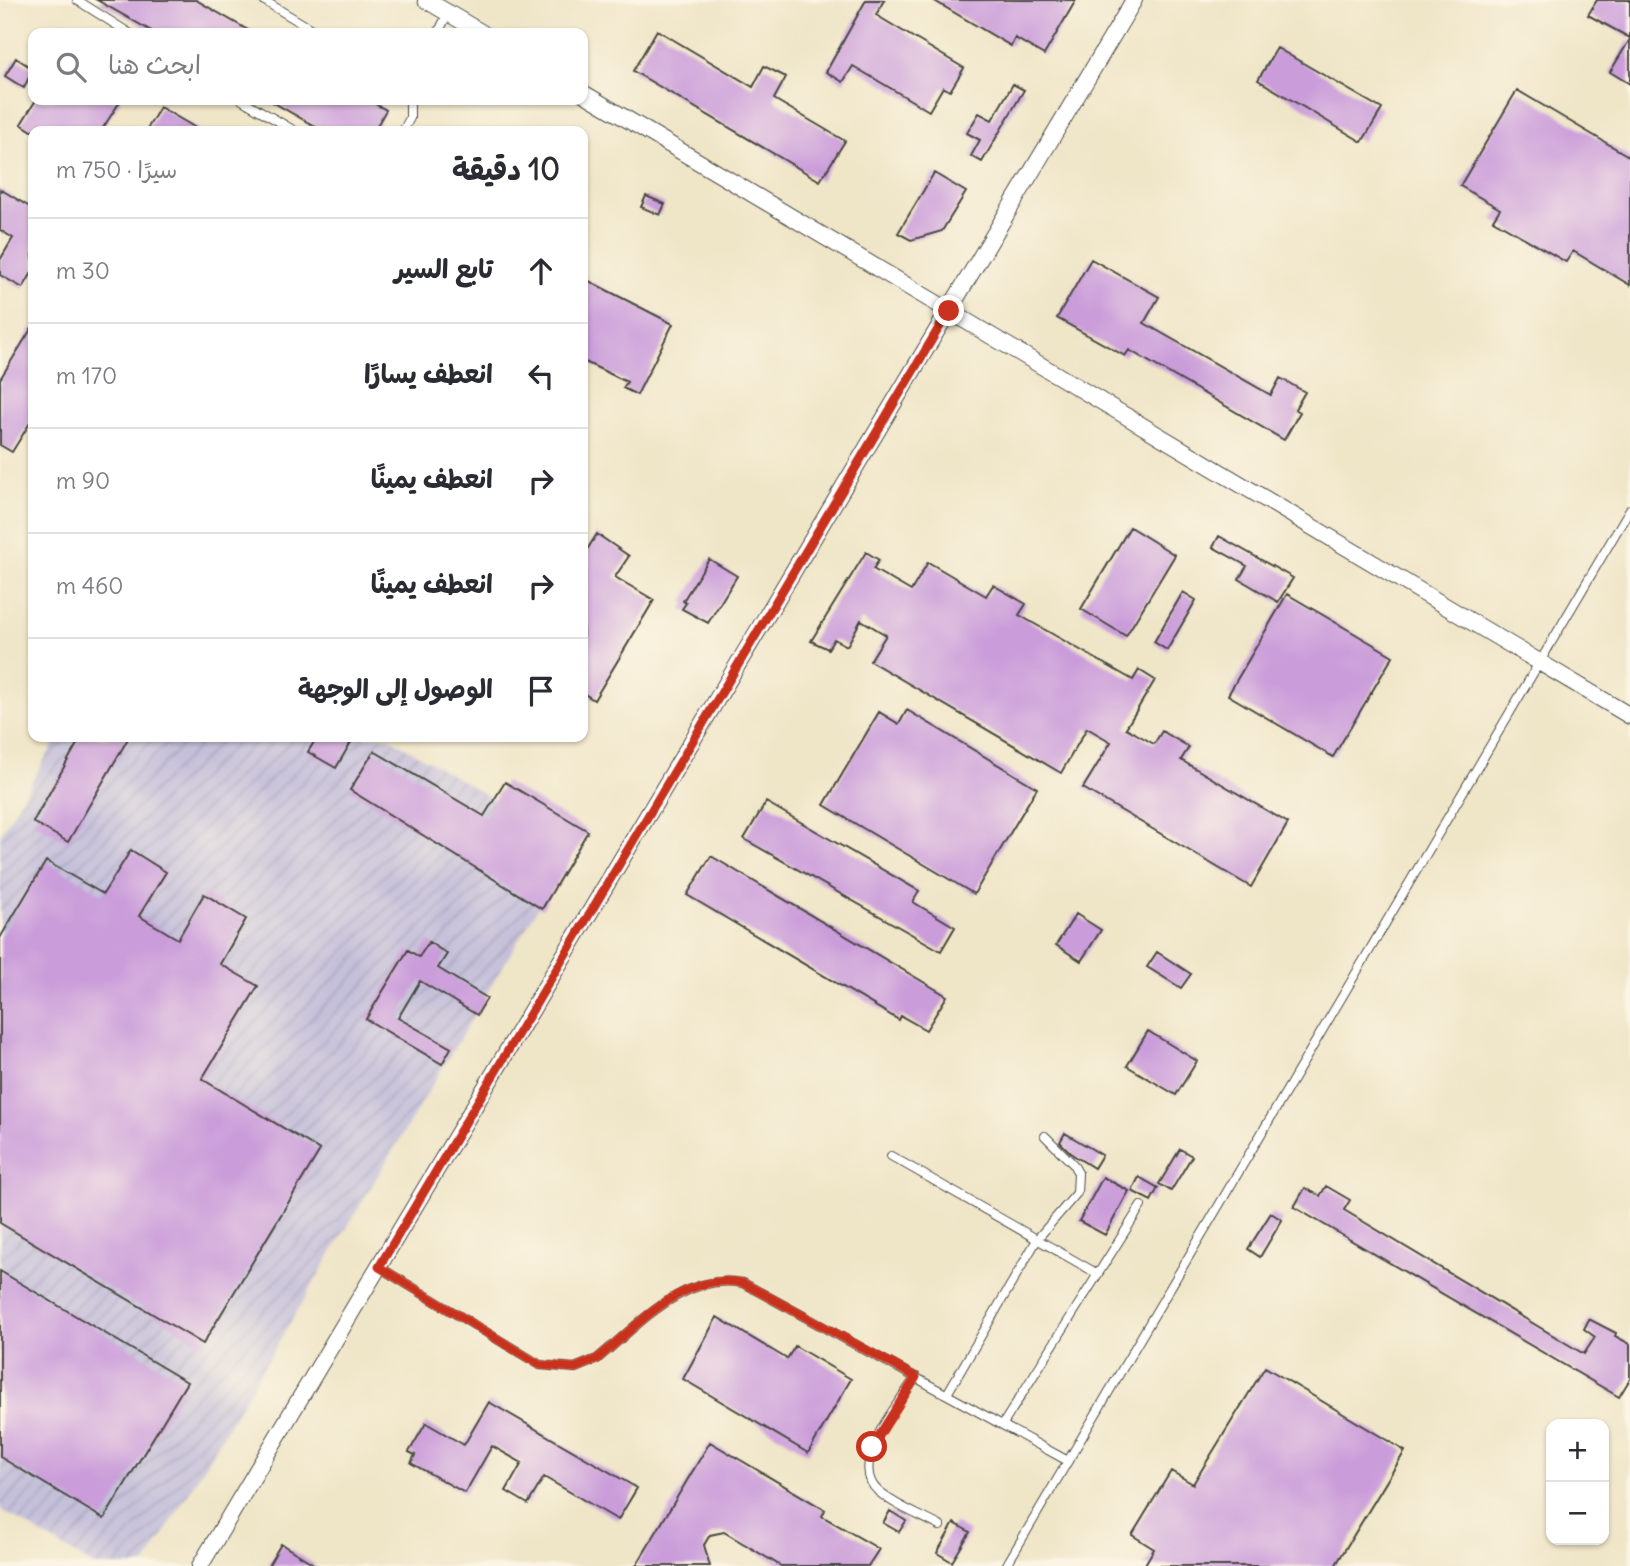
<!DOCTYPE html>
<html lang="ar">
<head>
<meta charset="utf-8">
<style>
  :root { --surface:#fff; --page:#f2f2f3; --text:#2b2b33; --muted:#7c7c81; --line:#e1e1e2 }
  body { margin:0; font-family:Delius,"Playpen Sans Arabic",sans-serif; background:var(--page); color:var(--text); direction:rtl }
  .controls { position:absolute; right:21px; bottom:21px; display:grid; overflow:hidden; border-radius:14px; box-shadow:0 2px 5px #0004 }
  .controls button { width:63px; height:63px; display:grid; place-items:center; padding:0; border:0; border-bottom:2px solid var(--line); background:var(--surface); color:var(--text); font:35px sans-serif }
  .stop { position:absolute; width:21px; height:21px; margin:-16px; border:5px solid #c8321e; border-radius:50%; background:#fff }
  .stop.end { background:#c8321e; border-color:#fff; box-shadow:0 2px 7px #0008 }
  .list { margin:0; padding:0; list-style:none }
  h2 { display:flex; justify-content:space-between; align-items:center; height:91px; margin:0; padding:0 28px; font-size:30px }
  h2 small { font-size:23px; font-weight:400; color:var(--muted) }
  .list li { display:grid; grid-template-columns:46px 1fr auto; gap:21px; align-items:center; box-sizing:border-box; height:105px; padding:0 28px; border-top:2px solid var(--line) }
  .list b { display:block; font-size:26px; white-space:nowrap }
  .list em { font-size:23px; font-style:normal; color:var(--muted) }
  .icon { flex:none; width:38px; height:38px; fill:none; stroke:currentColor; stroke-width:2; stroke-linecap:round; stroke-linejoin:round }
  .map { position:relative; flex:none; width:1630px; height:1566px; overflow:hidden; direction:ltr }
  .search { position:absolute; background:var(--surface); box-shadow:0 2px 5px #0004; left:28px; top:28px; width:560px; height:77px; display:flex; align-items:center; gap:18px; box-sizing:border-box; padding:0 24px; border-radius:14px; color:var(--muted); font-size:26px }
  .panel { position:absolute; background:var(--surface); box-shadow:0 2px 5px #0004; left:28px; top:126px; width:560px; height:616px; border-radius:14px; direction:rtl }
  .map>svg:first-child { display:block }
  .industrial { fill:url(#industrial-furrows) }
  .building { fill:#ca9dda }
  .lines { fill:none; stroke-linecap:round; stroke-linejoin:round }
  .service-casing { stroke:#484742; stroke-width:10 }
  .minor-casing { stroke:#484742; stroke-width:18 }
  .service { stroke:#fff; stroke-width:8 }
  .minor { stroke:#fff; stroke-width:16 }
  .route { stroke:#c8321e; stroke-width:9 }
</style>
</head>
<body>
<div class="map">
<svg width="1630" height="1566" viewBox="0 0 1630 1566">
  <defs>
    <pattern id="industrial-furrows" width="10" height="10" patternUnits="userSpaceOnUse" patternTransform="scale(1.75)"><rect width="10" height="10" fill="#c5c0da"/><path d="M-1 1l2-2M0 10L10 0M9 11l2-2" fill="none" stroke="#a9a5bb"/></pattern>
  </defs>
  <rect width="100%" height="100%" fill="#fcf5e5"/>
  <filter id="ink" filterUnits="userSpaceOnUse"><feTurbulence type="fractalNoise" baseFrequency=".0143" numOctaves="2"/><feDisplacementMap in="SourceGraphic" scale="14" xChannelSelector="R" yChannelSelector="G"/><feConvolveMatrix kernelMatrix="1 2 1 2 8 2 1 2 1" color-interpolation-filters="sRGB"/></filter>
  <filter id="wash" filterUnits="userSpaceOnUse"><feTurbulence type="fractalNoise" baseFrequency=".00686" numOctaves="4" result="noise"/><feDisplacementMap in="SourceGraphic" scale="28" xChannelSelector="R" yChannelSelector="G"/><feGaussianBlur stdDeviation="1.57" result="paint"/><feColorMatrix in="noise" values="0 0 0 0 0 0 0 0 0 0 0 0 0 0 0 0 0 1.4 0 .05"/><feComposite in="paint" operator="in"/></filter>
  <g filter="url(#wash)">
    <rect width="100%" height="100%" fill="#efe5c7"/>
    <path class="industrial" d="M58 737H388L574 847 146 1564 138 1566H94L0 1509V835Z"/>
    <g id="blocks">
      <path class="building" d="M97 0H196L253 33H155Z
        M866 0H884L876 15 964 68 950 91 943 87 929 111 853 66 843 82 826 72Z
        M933 0H1076L1044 55 1015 38 1011 46Z
        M1597 0H1630V38L1588 15Z
        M657 30 753 87 764 66 786 77 774 99 845 141 820 181 633 71Z
        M1630 39V84L1610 72Z
        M1277 48 1382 109 1362 142 1258 80Z
        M16 58 33 69 24 88 5 76Z
        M1013 84 1024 90 982 162 971 156 980 140 967 133 979 113 992 120Z
        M1517 90 1630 157V285L1573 251 1566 262 1493 220 1500 209 1460 186Z
        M36 100H121L101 131H32L21 124Z
        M269 100H368L386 110 374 131H323Z
        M160 107 201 131H146Z
        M934 173 966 192 942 231 911 240 898 233Z
        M0 189 33 209V271L23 288 0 275V260L13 238 0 230Z
        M646 196 665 204 660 215 641 207Z
        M1091 259 1159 297 1144 323 1271 395 1280 378 1305 392 1295 409 1300 412 1284 440 1129 350 1125 356 1057 318Z
        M583 278 673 324 637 395 623 388 627 382 583 361Z
        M33 326V418L12 452 0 445V379Z
        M1130 527 1175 555 1126 636 1081 609Z
        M597 534 629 556 615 577 654 600 594 700 583 693V556Z
        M1219 536 1293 578 1278 602 1239 579 1247 566 1213 547Z
        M866 552 879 560 873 569 911 591 928 562 986 596 993 585 1026 604 1019 615 1133 680 1139 670 1155 680 1126 728 1154 744 1162 731 1189 747 1181 760 1288 823 1251 887 1083 788 1111 742 1087 728 1061 773 870 661 886 635 861 620 847 646 834 639 828 649 811 641Z
        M709 559 737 576 708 623 682 609 686 603 683 601Z
        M1183 592 1196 600 1167 650 1154 642Z
        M1287 594 1393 656 1333 757 1228 695Z
        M907 710 1037 788 974 894 824 805 879 712 899 724Z
        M81 737H129L68 842 33 822Z
        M317 737H354L336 768 308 752Z
        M374 751 484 816 505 782 588 831 542 909 350 790Z
        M766 802 919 891 913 902 955 927 941 951 744 839Z
        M131 850 166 872 139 916 178 939 204 894 246 919 220 964 258 986 202 1079 320 1150 203 1344 0 1223V938L46 861 103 894Z
        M711 856 947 996 926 1030 901 1016 899 1020 687 895Z
        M1076 914 1101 930 1081 961 1056 945Z
        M429 942 447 954 438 968 487 998 477 1015 420 981 398 1018 451 1048 442 1064 366 1019 408 950 419 957Z
        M1157 952 1191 974 1181 988 1147 967Z
        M1148 1031 1197 1061 1176 1095 1127 1066Z
        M1065 1133 1102 1155 1094 1168 1073 1155 1060 1142Z
        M1180 1149 1192 1156 1171 1191 1159 1184Z
        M1103 1177 1129 1191 1105 1235 1079 1221Z
        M1139 1177 1158 1188 1151 1201 1132 1191Z
        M1326 1186 1350 1200 1344 1210 1584 1354 1595 1337 1584 1329 1589 1319 1616 1333 1615 1336 1630 1344V1379L1619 1397 1294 1207 1305 1188 1320 1196Z
        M1271 1213 1282 1220 1260 1257 1248 1249Z
        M0 1271 187 1382 104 1519 0 1457Z
        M717 1317 787 1359 795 1346 851 1379 808 1453 683 1379Z
        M1265 1367 1405 1451 1335 1566H1144L1154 1549 1132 1535 1171 1471 1193 1484Z
        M489 1402 637 1488 618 1520 544 1477 528 1504 506 1491 522 1463 492 1446 465 1493 411 1463 415 1455 409 1452 426 1423 464 1445Z
        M710 1442 825 1510 822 1516 879 1549 868 1566H781L724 1532 710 1535 704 1545 710 1566H636Z
        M890 1511 906 1521 899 1532 883 1523Z
        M954 1523 970 1532 952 1562 937 1553Z
        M281 1544 317 1566H268Z"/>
    </g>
  </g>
  <g filter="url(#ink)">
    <use href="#blocks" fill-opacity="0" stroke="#484742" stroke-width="2"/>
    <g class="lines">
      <defs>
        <path id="service" d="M77 0 129 33
          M263 0 318 33
          M438 33 448 13
          M242 100 295 131
          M403 131 410 118V100
          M891 1156 1098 1274
          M379 1267 540 1365 575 1368 597 1359C640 1324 683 1272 743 1283L1068 1461
          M916 1377C899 1403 847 1463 878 1491 895 1506 920 1515 940 1526
          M947 1394 1038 1238 1077 1193 1078 1173 1073 1164 1045 1136
          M1003 1424 1141 1206
          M1006 1566 1630 509"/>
        <path id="minor" d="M426 0 482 33
          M583 93 1630 716
          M200 1566 1134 0"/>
      </defs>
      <use href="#service" class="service-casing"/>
      <use href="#minor" class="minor-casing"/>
      <use href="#service" class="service"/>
      <use href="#minor" class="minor"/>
    </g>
  </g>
  <g class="lines" filter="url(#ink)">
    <path class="route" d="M872 1447 916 1377 743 1283C683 1271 640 1324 597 1359L575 1368 540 1365 379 1267 949 311"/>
  </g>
</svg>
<div class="controls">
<button>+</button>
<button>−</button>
</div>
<div class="stop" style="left:872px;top:1447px"></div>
<div class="stop end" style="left:949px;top:311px"></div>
<div class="search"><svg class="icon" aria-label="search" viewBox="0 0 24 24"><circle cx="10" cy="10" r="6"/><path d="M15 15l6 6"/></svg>ابحث هنا</div>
<section class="panel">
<h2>10 دقيقة<small>سيرًا · 750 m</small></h2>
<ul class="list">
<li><svg class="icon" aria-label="ahead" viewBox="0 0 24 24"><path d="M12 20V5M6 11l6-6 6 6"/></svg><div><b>تابع السير</b></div><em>30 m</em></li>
<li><svg class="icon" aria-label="left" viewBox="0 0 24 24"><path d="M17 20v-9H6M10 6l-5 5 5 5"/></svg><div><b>انعطف يسارًا</b></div><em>170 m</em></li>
<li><svg class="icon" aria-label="right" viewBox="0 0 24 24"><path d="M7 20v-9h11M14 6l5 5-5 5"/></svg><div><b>انعطف يمينًا</b></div><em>90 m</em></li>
<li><svg class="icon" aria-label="right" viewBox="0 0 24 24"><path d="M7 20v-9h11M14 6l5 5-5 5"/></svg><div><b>انعطف يمينًا</b></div><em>460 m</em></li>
<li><svg class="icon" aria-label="arrive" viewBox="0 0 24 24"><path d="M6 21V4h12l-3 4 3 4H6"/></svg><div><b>الوصول إلى الوجهة</b></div></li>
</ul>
</section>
</div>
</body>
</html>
